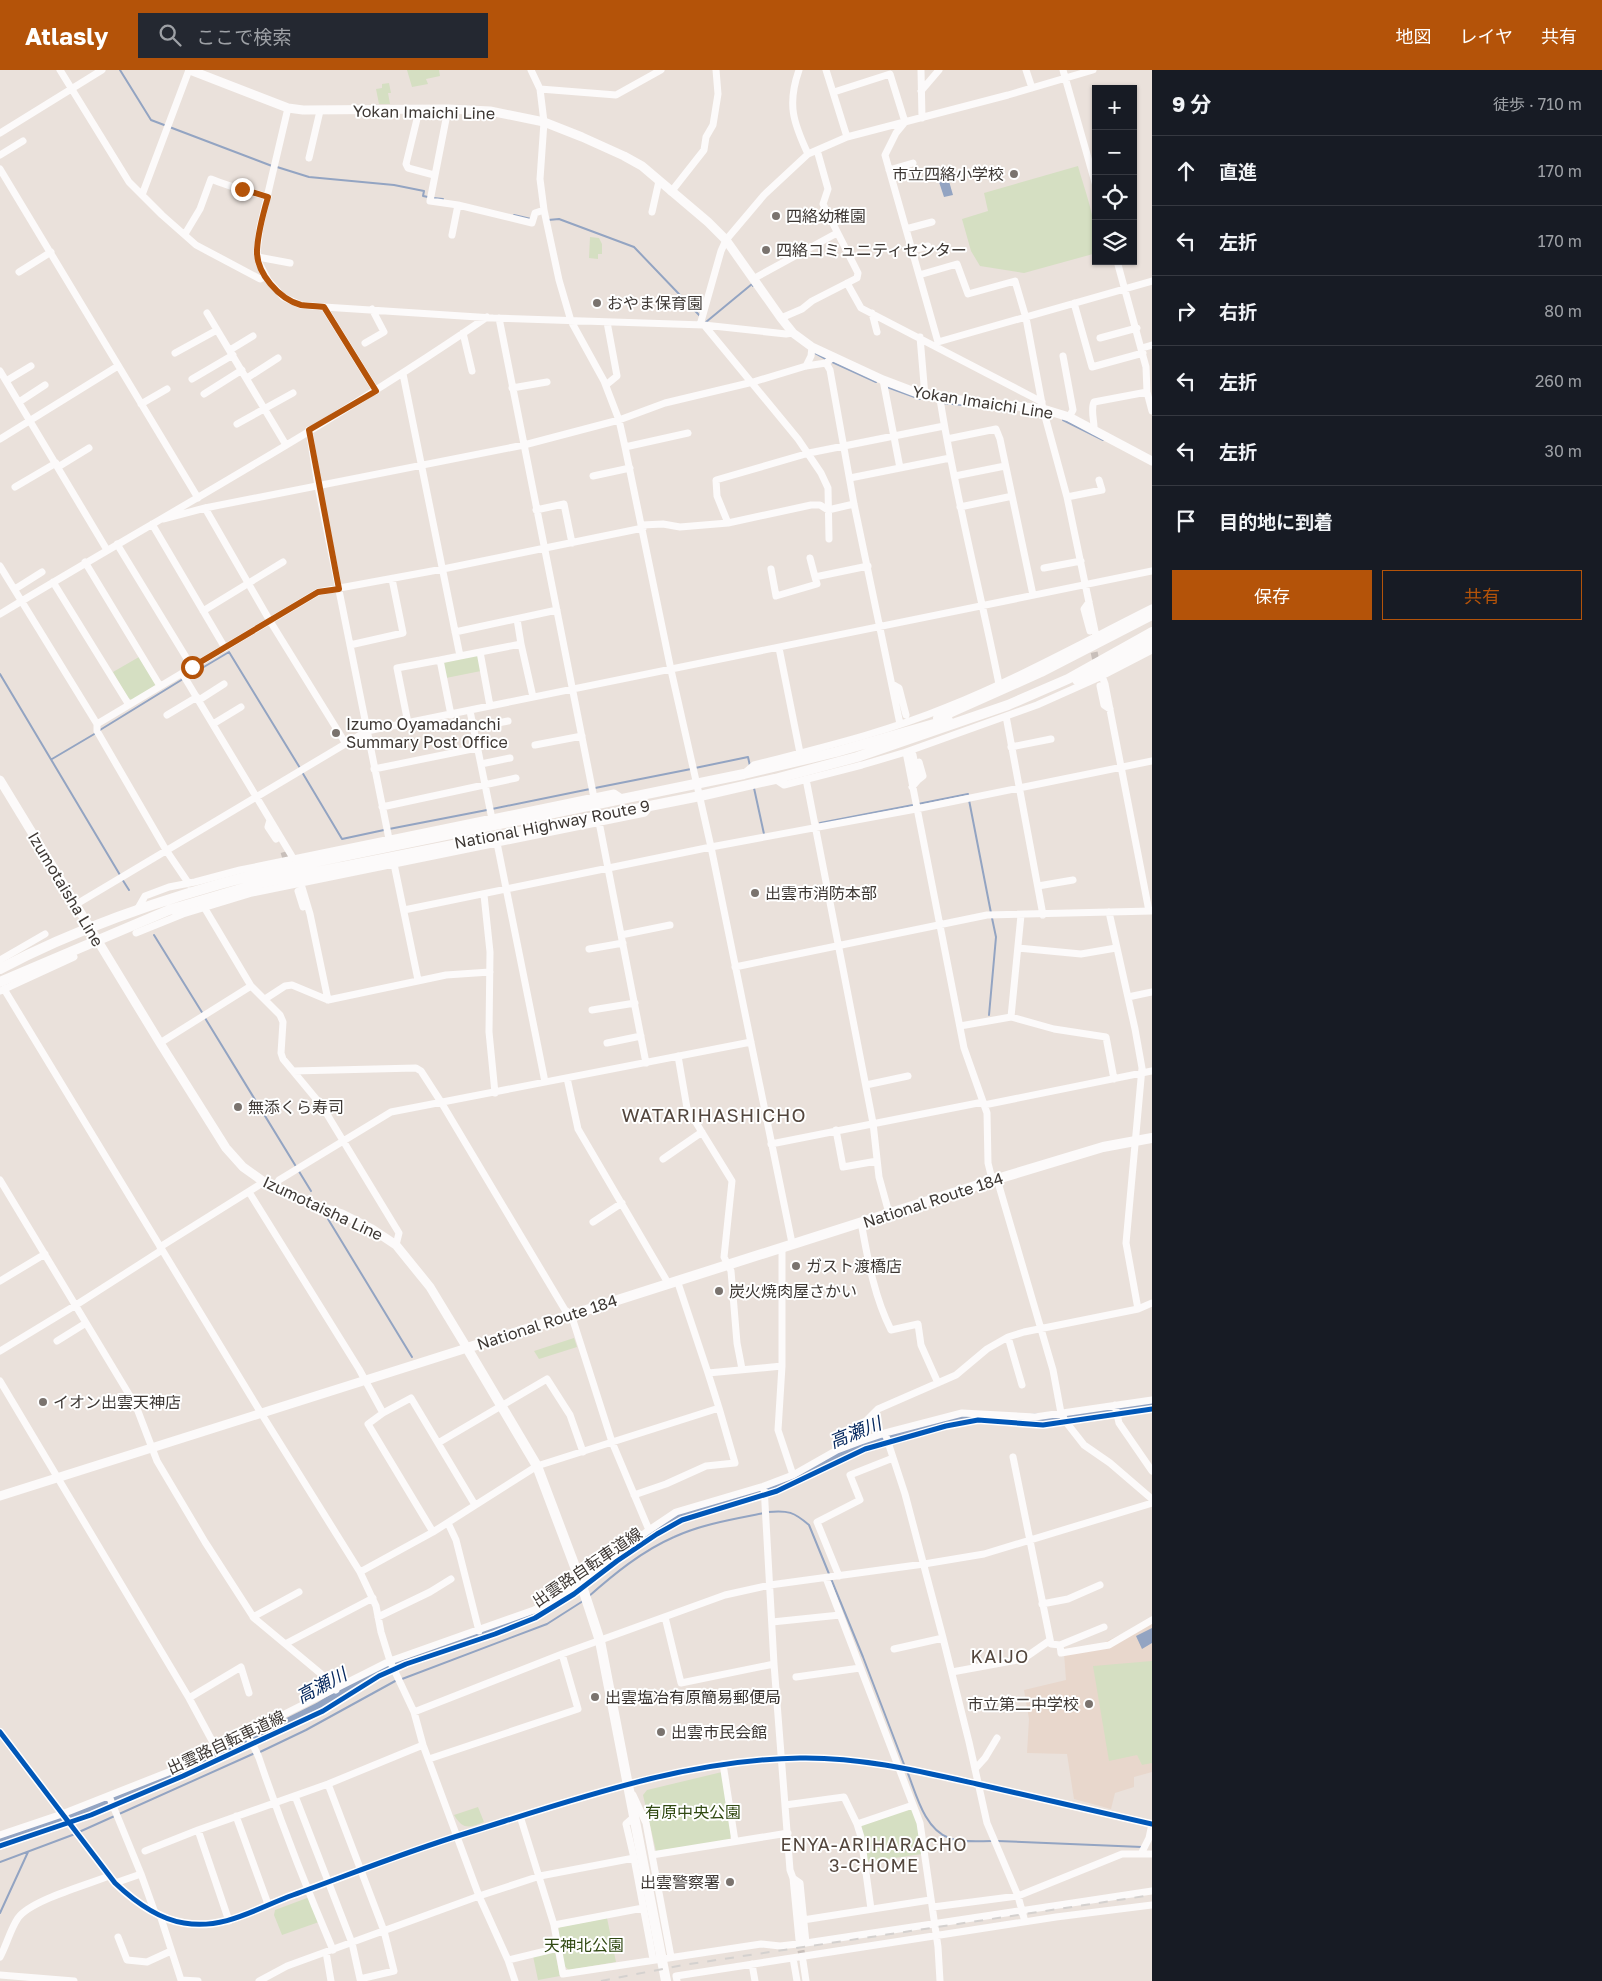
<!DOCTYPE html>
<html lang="ja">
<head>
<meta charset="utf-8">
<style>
  :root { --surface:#171b24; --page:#242831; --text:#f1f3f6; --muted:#9ea1a6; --line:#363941; --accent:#b45309 }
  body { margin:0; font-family:"Golos Text","Noto Sans JP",sans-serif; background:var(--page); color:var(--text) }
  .controls { position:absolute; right:15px; top:15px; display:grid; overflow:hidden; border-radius:0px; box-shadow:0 1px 4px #0004 }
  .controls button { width:45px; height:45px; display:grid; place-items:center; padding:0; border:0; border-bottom:1px solid var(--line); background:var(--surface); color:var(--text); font:25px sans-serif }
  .stop { position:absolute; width:15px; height:15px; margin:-11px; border:4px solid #b45309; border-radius:50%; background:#fff }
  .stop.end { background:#b45309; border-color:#fff; box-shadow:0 1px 5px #0008 }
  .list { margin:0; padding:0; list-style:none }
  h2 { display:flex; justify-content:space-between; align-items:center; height:65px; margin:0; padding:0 20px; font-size:21px }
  h2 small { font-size:16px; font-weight:400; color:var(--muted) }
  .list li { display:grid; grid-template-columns:32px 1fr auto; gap:15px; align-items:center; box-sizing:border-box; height:70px; padding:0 20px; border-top:1px solid var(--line) }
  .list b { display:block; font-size:19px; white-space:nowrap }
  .list em { font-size:16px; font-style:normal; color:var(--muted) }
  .actions { display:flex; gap:10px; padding:15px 20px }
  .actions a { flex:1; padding:11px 0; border:1px solid var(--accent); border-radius:0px; text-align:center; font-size:18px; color:var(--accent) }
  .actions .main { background:var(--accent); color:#fff }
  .icon { flex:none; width:28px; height:28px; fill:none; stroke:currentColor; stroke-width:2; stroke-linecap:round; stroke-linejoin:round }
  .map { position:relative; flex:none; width:1152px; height:1911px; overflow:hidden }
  header { display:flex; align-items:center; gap:30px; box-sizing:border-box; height:70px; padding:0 25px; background:var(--accent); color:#fff }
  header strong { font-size:24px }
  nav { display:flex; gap:28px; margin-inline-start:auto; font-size:18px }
  .search { width:350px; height:45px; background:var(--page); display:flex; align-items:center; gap:12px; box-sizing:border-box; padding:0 18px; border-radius:0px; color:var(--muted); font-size:19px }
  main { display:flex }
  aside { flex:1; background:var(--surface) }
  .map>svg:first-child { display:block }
  .built { fill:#e8d7cc }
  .green { fill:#d5dfc2 }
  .water { fill:#93a4c2 }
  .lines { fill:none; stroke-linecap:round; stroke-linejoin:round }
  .stream { stroke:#93a4c2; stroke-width:2 }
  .river { stroke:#93a4c2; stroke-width:11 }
  .minor-tunnel { stroke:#c8bfba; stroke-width:7; stroke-dasharray:7 3.5; stroke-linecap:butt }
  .minor { stroke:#fcfafa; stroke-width:7 }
  .major { stroke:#fcfafa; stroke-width:9 }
  .highway { stroke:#fcfafa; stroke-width:10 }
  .rail { stroke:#d4d1cf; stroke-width:2; stroke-dasharray:9 9; stroke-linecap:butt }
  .cycleway-casing { stroke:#fff; stroke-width:8 }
  .cycleway { stroke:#0057b8; stroke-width:5 }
  .route { stroke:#b45309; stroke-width:6 }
  .poi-dot { fill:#7a736e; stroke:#fff; stroke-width:2 }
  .labels { text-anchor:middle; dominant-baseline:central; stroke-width:4; stroke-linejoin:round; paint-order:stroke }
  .street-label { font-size:16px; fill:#3e3834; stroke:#fff }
  .poi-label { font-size:16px; fill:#3e3834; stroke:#fff; text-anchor:start }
  .park-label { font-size:16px; fill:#314a13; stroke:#fff }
  .water-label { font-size:18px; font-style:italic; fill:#03255c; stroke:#fff }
  .neighbourhood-label { font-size:18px; letter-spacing:1px; fill:#53463d; stroke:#fff }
  .quarter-label { font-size:19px; letter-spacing:1px; fill:#53463d; stroke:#fff }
</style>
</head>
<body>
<header>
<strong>Atlasly</strong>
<div class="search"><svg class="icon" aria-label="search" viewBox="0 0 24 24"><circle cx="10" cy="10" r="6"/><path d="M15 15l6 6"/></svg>ここで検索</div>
<nav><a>地図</a><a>レイヤ</a><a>共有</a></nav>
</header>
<main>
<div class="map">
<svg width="1152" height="1911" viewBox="0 0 1152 1911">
  <rect width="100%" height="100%" fill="#eae1db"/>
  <path class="built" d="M1152 1549V1702L1134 1707V1717L1115 1723 1111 1739 1074 1729 1067 1684 1027 1683 1029 1649 1024 1620 1066 1610 1064 1583 1089 1580Z"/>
  <path class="green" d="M407 0H439L440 6 426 9 428 14 412 17Z
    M389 13 391 23H388L390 34H379L376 19 382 18V14Z
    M1078 96C1083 115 1103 168 1093 184L1024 203 980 196 971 181 962 149 988 141 984 123Z
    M590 167 599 168 602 174V184H598V189L589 188Z
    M478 585 481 601 446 608 442 593Z
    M139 587 156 615 132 630 128 628 113 602Z
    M574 1268 577 1277 539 1289 534 1281Z
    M1152 1591V1693L1142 1695 1137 1685 1109 1691 1093 1596Z
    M722 1702 731 1766 729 1770 656 1781 643 1725 647 1720Z
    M478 1737 484 1752C469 1758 463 1760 454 1745Z
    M910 1738 913 1740 918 1754 922 1784 867 1792 861 1758 862 1755Z
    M307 1828 309 1829 319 1852 282 1865 274 1845 275 1840Z
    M607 1848 616 1892 569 1900 564 1896 558 1859 560 1857Z
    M555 1882 560 1906 538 1910 533 1886Z"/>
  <path class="water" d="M946 101 953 125 944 127 936 103Z
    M1152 1558V1573L1142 1579 1136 1566Z"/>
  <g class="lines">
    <path class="stream" d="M120 0 151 50 272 96
      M277 97 309 107 394 115 424 121 423 126 428 127
      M433 128 443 129
      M514 145 531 149
      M548 150 559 149 634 177 701 247
      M706 252 752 214 753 216
      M815 283 826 289
      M830 291 876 312
      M887 317 920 329
      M942 333 1005 339
      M1063 350 1103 370
      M0 604 120 805
      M187 607 229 582 300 698
      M100 660 183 609
      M52 689 96 663
      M695 698 748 687 750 696
      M302 702 342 769 384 760
      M595 718 691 699
      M754 718 764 764
      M969 730 991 843
      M918 734 968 724V726
      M492 739 590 719
      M820 753 913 735
      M389 759 487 740
      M122 809 129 820
      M154 865 203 944
      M989 945 996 867 992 848
      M205 948 311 1121
      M328 1149 412 1287
      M768 1442C788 1440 794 1442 809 1455L863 1587 905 1697
      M588 1527C614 1504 642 1481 674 1467 702 1454 734 1449 764 1443
      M402 1609 547 1554 583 1531
      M260 1682 306 1660 397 1610
      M907 1701C916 1723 924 1759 949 1768 962 1773 979 1771 992 1771
      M79 1762 255 1683
      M997 1771 1142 1777
      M0 1792 75 1764
      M0 1843 28 1782"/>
    <path class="river" d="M599 1500 652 1463 681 1447 760 1423 782 1414 861 1376 894 1365 957 1348 981 1347 1021 1350 1056 1348 1152 1336
      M0 1772 146 1719 247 1674 319 1638 378 1602 403 1591 496 1561 535 1545 565 1525"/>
    <path class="minor-tunnel" d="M1092 572 1097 596
      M284 782 288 795
      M799 1870 803 1891"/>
    <path class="minor" d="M60 0 129 112 162 145 196 175 260 209 266 206
      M531 0 540 19 544 52 540 109 544 140 559 210 571 251 604 311 619 350 625 377 671 600 711 777 792 1173
      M799 0C787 34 793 52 808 84
      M826 0 847 67
      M921 0 922 48
      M1026 0 1032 18
      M1063 0 1096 116
      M540 19 616 25 661 0
      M921 21 939 0
      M834 22 890 4 905 52
      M288 38 260 157 257 182 259 193 268 210 283 227 301 235 324 237 493 248 704 255 786 264 793 263
      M448 39 430 131 458 135 532 153 535 143 544 140
      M418 40 417 49 406 94 408 98 434 105
      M905 52 896 63 885 85 938 272 1152 211
      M0 63 102 0
      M0 85 23 71
      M309 88 320 41
      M0 99 198 428
      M889 100 913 93
      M671 122 704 80 706 67 713 55 718 24 716 0
      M142 125 189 0
      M652 142 659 111
      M906 159 932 152
      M185 164 200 139 211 109C230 117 248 121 268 127
      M452 165 458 135
      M912 180 928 176
      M258 187 290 193
      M1117 191 1146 297 1147 322 1152 341
      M19 202 51 182
      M919 205 957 194 968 224 1015 211 1026 248 1043 339 1067 427 1096 566
      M753 209 837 163
      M847 213 861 238 1042 332
      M1074 233 1092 297 1143 283
      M324 237 376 321
      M207 243 286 375
      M872 243 877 262
      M499 248 594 728
      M781 248 802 239 812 231 857 208 858 203 823 134 828 119 817 80
      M700 255 721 181 726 170 764 125 808 84 847 67 1008 25 1093 0
      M704 255 798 369 821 403 828 418 829 469
      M463 263 472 301
      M920 267 925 326
      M1100 268 1137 258
      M365 273 384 262 372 239
      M1142 278 1152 275
      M230 280 253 266
      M175 283 217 260
      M1063 286 1073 340 1069 347
      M826 293 830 300 854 434 900 654
      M806 296 811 286 812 277
      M0 301 107 480
      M403 304 460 586 440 590 451 645
      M247 308 278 288
      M192 309 233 285
      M883 310 900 398
      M6 311 31 296
      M606 315 617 306 607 252
      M512 318 547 312
      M204 324 242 300
      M940 329C955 425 980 519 999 614
      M19 332 45 315
      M141 334 167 319
      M237 354 293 323
      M309 360 318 416 389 769
      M1094 361C1095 352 1090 340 1094 332L1147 322
      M0 369 118 296
      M947 369 996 359 1000 369 1033 525
      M625 377 688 363
      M58 397 89 378
      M593 406 630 398
      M955 406 1005 396
      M850 408 950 388
      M15 417 56 393
      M1067 427 1102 420 1099 410
      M960 437 1008 427
      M205 438 270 551 346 674
      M536 440 564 434 572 473
      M163 449 205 438 524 375 619 350 665 333 753 312 806 296 826 293 832 288
      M728 453 717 426 716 410 809 383 944 356
      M152 454 225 578
      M642 455 663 454 680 457 728 453 811 435H820L828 440 854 434
      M117 474 192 597
      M810 488 815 507 868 496
      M85 492 160 616
      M0 496 97 654V661L166 780 189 814
      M1044 498 1081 491
      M771 499 776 526 817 514 815 507
      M53 512 129 635
      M15 519 42 502
      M1089 532 1084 539 1090 561
      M203 541 283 492
      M0 544C163 446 330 355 487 247
      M517 549 521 574 533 627
      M455 562 557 540
      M350 575 403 563 392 509
      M779 578 800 683
      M480 582 490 636
      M460 586 521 574
      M182 603 293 788
      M1102 606 1105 614 1149 841
      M892 614 899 618 906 645
      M1100 616 1104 635 1110 639
      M199 630 224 614
      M470 641 492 749
      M167 645 197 627
      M1006 646 1043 845
      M408 653 397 598 440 590
      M97 654 318 522 443 499 643 458
      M213 654 241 637
      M473 658 508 651
      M535 675 582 666
      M1011 677 1051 669
      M906 682 964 978 987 1043 988 1093 991 1105 997 1109 1053 1300 1061 1343 1066 1352 1084 1375 1110 1393 1152 1429
      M481 694 510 688
      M374 699 477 678
      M746 702 754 695C819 678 884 663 947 637 1017 609 1084 572 1152 538
      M775 709 784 715 862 695 906 682 1037 635 1102 606 1152 580
      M806 709 873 1053 879 1107 889 1143
      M918 710 923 706 919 692
      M912 717 918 710 913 685
      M382 737 516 708
      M270 750 268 757 276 769
      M599 752 646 993
      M497 773 545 1012
      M394 794 418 910
      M301 814 310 844 328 930 446 905 490 902
      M1038 816 1073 810
      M298 821 303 837
      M484 825 490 882 489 962 495 1023
      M75 835 367 661 1152 501
      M204 837 251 916 280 945 283 952 281 983 283 989 322 1036 399 1163 396 1175
      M137 840 145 826 169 817 195 812 240 800 614 723 623 729
      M170 840 183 844 252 823 645 743 651 735
      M404 840 711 777 916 739 1152 691
      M1109 842 1135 959 1142 998 1126 1173 1138 1239
      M136 863 183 844
      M621 865 670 855
      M1018 878 1081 884 1116 878
      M589 879 623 873
      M0 890 45 864
      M735 897 987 845 1152 841
      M4 919 261 1343 360 1502 376 1536 381 1562 390 1591 414 1642 423 1675 479 1826 508 1890 515 1911
      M0 921 74 887
      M1128 927 1152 922
      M265 929 285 916 292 915 328 930
      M592 940 635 933
      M1011 947 1021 845
      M960 956 1011 947 1054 959 1106 967 1114 1009
      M160 973 251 916
      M607 973 641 966
      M678 986 687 1038 732 1111 724 1187 731 1201 737 1273 742 1299
      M293 1001 416 998 421 1001 441 1032 565 1240 571 1244 612 1372 649 1460
      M567 1008 578 1059 668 1213
      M866 1015 908 1006
      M984 1035 1152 1001
      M836 1060 843 1097 877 1091
      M771 1074 983 1032
      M663 1089 702 1062
      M0 1110 136 1336 157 1391 205 1472 254 1548 320 1603 336 1620
      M274 1118 279 1110 391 1042 751 972
      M249 1122 359 1299 383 1343
      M593 1152 622 1133
      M861 1152C868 1190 874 1226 891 1260L918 1254 921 1275 938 1313
      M160 1177 264 1112
      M782 1177V1296L778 1360 793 1405
      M677 1210 708 1303
      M0 1211 45 1184
      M1008 1267 1022 1315
      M57 1271 86 1253
      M0 1281 76 1235 162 1180
      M0 1311 189 1628 216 1678
      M1115 1335 1119 1353 1152 1401
      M885 1363 905 1424 943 1568 969 1672 987 1753 1018 1826 1025 1852
      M438 1373 547 1309 570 1345 583 1382
      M841 1376 878 1339 956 1305 987 1279 1008 1267 1024 1262 1138 1239 1152 1233
      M1013 1387 1051 1574 1060 1575 1061 1583 1109 1575 1152 1550
      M764 1416 774 1594 790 1800 793 1808 799 1870
      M634 1425 666 1414 706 1396 735 1393 719 1338
      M448 1453 456 1470 479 1561
      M433 1462 368 1354 383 1343 411 1328 475 1435
      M360 1502 433 1462 537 1396 719 1338 708 1303 782 1296
      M839 1506 817 1452 860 1430 850 1405 893 1388
      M826 1508 920 1753 938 1877 940 1911
      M1042 1534 1068 1529 1100 1515
      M253 1547 299 1522
      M378 1547 430 1522 451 1509
      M665 1547 681 1613 774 1594
      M772 1552 840 1545
      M285 1574 373 1528
      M1060 1575 1104 1557
      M894 1579 943 1568
      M952 1602 1023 1589 1049 1571
      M796 1607 860 1598
      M189 1628 241 1597 249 1623
      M414 1642 562 1584 725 1525 770 1515 924 1494 984 1484 1152 1433
      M0 1662 115 1813C134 1831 157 1849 184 1853 224 1860 257 1838 293 1825 351 1804 408 1781 467 1763 576 1729 685 1690 800 1688 860 1687 919 1701 977 1714 1035 1727 1094 1741 1152 1754
      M247 1664C251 1672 256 1680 259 1688 281 1753 306 1817 333 1880
      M429 1689 578 1639 562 1584
      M723 1694 735 1771
      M975 1699 985 1688 997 1668
      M633 1725 646 1753 671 1887
      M109 1726 141 1804 155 1843
      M295 1726 352 1873 360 1909 394 1901 384 1861 328 1714
      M785 1735 844 1727 857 1754 861 1767 871 1839
      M236 1746 268 1834
      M520 1746 554 1855 563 1904 761 1874 780 1876 806 1873 1152 1821
      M857 1754 913 1735
      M198 1760 229 1851
      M0 1765 62 1744 171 1701 390 1591 534 1540 559 1526 649 1460 676 1442 764 1416 793 1405 837 1380 861 1371 885 1363 962 1343 1035 1347 1152 1330
      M145 1781 198 1760 328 1714 423 1675
      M1141 1784H1152
      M652 1785 788 1763
      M634 1788 626 1754 634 1747
      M793 1808 800 1813 806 1873
      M115 1813 141 1804
      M933 1837 1018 1826 1122 1784H1141L1149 1768 1152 1754
      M160 1845 181 1910 198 1911
      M803 1850 930 1830
      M554 1855 643 1838
      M118 1867 127 1890 147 1892 171 1881
      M326 1882 331 1911
      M0 1887C7 1874 10 1860 18 1848 31 1830 87 1815 109 1806
      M793 1888 797 1911
      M508 1890 558 1878
      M803 1891 806 1911
      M752 1894 755 1911
      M0 1905 74 1911
      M259 1911 287 1896 479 1826 540 1806 634 1788 653 1889
      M677 1911 676 1906 1056 1847 1152 1835"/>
    <path class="major" d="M190 0 288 38 303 40 448 39 490 41 544 52 582 67 624 86 642 96 708 152 726 170 781 248 793 263 812 277 883 310 925 326 1043 339 1069 347 1152 391
      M0 710 160 973 226 1078 243 1097 264 1112 309 1133 342 1144 372 1159 396 1175 430 1217 467 1278 0 1426"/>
    <path class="highway" d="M1077 610 1152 573
      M938 648 1041 602 1152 545
      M0 899C83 855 171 826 261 803L744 704 836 682 948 650
      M0 912 169 840 261 813 700 726 775 709 857 687 1008 635 1068 609 1152 562
      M666 1911 600 1571 580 1510 537 1396 467 1278 997 1109 1103 1077 1152 1068"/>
    <path class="rail" d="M601 1911 683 1895 1152 1825"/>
    <defs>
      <path id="cycleway" d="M0 1662 115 1813C134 1831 157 1849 184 1853 224 1860 257 1838 293 1825 351 1804 408 1781 467 1763 576 1729 685 1690 800 1688 860 1687 919 1701 977 1714 1035 1727 1094 1741 1152 1754
        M0 1776 91 1745 183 1706 323 1641 379 1606 406 1594 495 1564 535 1548 574 1524 617 1491 657 1464 682 1450 777 1421 865 1379 946 1356 978 1350 1043 1355 1152 1339"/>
    </defs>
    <use href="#cycleway" class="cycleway-casing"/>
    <use href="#cycleway" class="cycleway"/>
  </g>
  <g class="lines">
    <path class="route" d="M192 597 318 522 339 519 309 360 376 321 324 237C317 236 308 236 301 235 279 229 256 203 257 180 258 162 263 144 268 127L242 119"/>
  </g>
  <g class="poi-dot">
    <circle cx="1014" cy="104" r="5"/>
    <circle cx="776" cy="146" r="5"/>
    <circle cx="766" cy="180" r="5"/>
    <circle cx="597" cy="233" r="5"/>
    <circle cx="336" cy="663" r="5"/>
    <circle cx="755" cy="823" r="5"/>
    <circle cx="238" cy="1037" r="5"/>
    <circle cx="796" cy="1196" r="5"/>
    <circle cx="719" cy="1221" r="5"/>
    <circle cx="43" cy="1332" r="5"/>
    <circle cx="595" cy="1627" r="5"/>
    <circle cx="1089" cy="1634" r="5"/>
    <circle cx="661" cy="1662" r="5"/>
    <circle cx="730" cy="1812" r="5"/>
  </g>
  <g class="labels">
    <g class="street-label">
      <text transform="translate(424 42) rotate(1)">Yokan Imaichi Line</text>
      <text transform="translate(983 332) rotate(9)">Yokan Imaichi Line</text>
      <text transform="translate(552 754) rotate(-11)">National Highway Route 9</text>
      <text transform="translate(66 819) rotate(59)">Izumotaisha Line</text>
      <text transform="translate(933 1130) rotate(-18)">National Route 184</text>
      <text transform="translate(323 1138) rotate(25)">Izumotaisha Line</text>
      <text transform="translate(547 1252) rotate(-18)">National Route 184</text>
      <text transform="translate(587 1497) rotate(-34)">出雲路自転車道線</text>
      <text transform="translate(226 1672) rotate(-25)">出雲路自転車道線</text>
    </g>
    <g class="poi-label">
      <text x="1004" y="104" text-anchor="end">市立四絡小学校</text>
      <text x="786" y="146">四絡幼稚園</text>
      <text x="776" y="180">四絡コミュニティセンター</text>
      <text x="607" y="233">おやま保育園</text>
      <text x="346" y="654">Izumo Oyamadanchi<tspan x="346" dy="18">Summary Post Office</tspan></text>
      <text x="765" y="823">出雲市消防本部</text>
      <text x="248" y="1037">無添くら寿司</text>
      <text x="806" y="1196">ガスト渡橋店</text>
      <text x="729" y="1221">炭火焼肉屋さかい</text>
      <text x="53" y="1332">イオン出雲天神店</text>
      <text x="605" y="1627">出雲塩冶有原簡易郵便局</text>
      <text x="1079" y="1634" text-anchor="end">市立第二中学校</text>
      <text x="671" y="1662">出雲市民会館</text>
      <text x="720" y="1812" text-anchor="end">出雲警察署</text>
    </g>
    <g class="park-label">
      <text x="693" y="1742">有原中央公園</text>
      <text x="584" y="1875">天神北公園</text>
    </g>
    <g class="water-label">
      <text transform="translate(855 1362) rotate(-22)">高瀬川</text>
      <text transform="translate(321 1615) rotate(-28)">高瀬川</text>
    </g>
    <g class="neighbourhood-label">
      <text x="1000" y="1586">KAIJO</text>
      <text x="874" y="1774">ENYA-ARIHARACHO<tspan x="874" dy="21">3-CHOME</tspan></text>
    </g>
    <g class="quarter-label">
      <text x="714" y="1044">WATARIHASHICHO</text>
    </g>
  </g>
</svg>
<div class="controls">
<button>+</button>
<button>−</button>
<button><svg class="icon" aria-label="locate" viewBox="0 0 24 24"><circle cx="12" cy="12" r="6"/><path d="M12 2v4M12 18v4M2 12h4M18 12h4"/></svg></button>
<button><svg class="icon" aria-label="layers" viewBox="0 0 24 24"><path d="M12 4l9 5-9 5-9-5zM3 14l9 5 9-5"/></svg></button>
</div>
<div class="stop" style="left:192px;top:597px"></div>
<div class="stop end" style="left:242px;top:119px"></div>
</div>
<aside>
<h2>9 分<small>徒歩 · 710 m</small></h2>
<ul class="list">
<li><svg class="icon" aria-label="ahead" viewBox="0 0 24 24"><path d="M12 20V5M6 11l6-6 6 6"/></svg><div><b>直進</b></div><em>170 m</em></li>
<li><svg class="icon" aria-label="left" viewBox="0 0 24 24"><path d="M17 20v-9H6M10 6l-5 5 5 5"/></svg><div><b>左折</b></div><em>170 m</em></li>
<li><svg class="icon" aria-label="right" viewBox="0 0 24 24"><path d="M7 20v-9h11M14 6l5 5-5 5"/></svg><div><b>右折</b></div><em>80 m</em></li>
<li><svg class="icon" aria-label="left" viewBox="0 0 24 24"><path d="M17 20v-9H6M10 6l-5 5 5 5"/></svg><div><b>左折</b></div><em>260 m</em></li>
<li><svg class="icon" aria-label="left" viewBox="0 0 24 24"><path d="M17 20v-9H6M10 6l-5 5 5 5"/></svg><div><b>左折</b></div><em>30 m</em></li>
<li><svg class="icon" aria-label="arrive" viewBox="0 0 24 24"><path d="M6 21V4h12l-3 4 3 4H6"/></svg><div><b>目的地に到着</b></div></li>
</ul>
<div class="actions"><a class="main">保存</a><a>共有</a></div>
</aside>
</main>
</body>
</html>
